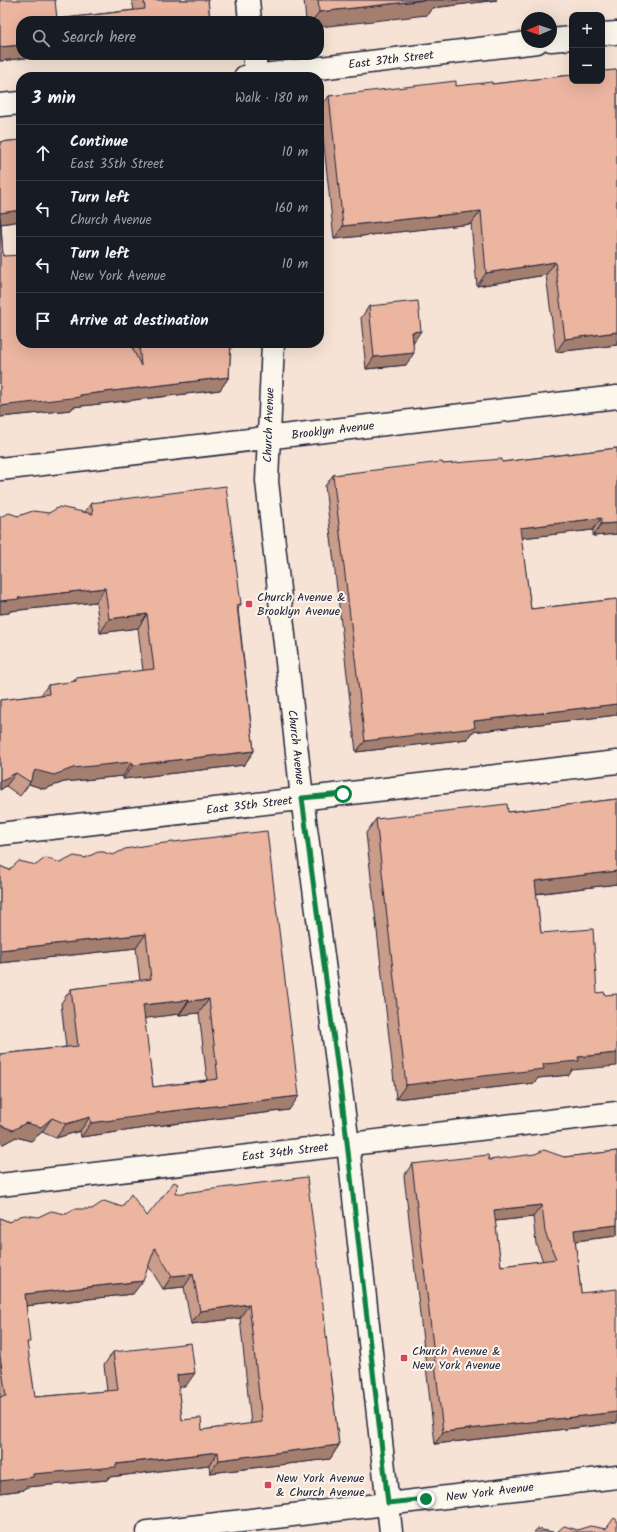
<!DOCTYPE html>
<html lang="en">
<head>
<meta charset="utf-8">
<style>
  :root { --surface:#171b24; --page:#20242c; --text:#f1f3f6; --muted:#9ea1a6; --line:#363941 }
  body { margin:0; font-family:Kalam,sans-serif; background:var(--page); color:var(--text) }
  .controls { position:absolute; right:12px; top:12px; display:grid; overflow:hidden; border-radius:8px; box-shadow:0 4px 16px #0002 }
  .controls button { width:36px; height:36px; display:grid; place-items:center; padding:0; border:0; border-bottom:1px solid var(--line); background:var(--surface); color:var(--text); font:20px sans-serif }
  .compass { position:absolute; left:521px; top:12px; width:36px; height:36px; border-radius:50%; background:var(--surface); box-shadow:0 4px 16px #0002; rotate:268deg }
  .stop { position:absolute; width:12px; height:12px; margin:-9px; border:3px solid #0b8043; border-radius:50%; background:#fff }
  .stop.end { background:#0b8043; border-color:#fff; box-shadow:0 1px 4px #0008 }
  .list { margin:0; padding:0; list-style:none }
  h2 { display:flex; justify-content:space-between; align-items:center; height:52px; margin:0; padding:0 16px; font-size:17px }
  h2 small { font-size:13px; font-weight:400; color:var(--muted) }
  .list li { display:grid; grid-template-columns:26px 1fr auto; gap:12px; align-items:center; box-sizing:border-box; height:56px; padding:0 16px; border-top:1px solid var(--line) }
  .list b { display:block; font-size:15px; white-space:nowrap }
  .list p { margin:0; font-size:13px; white-space:nowrap; color:var(--muted) }
  .list em { font-size:13px; font-style:normal; color:var(--muted) }
  .icon { flex:none; width:22px; height:22px; fill:none; stroke:currentColor; stroke-width:2; stroke-linecap:round; stroke-linejoin:round }
  .map { position:relative; flex:none; width:617px; height:1532px; overflow:hidden }
  .search { position:absolute; background:var(--surface); box-shadow:0 4px 16px #0002; left:16px; top:16px; width:308px; height:44px; display:flex; align-items:center; gap:10px; box-sizing:border-box; padding:0 14px; border-radius:16px; color:var(--muted); font-size:15px }
  .panel { position:absolute; background:var(--surface); box-shadow:0 4px 16px #0002; left:16px; top:72px; width:308px; height:276px; border-radius:16px }
  .map>svg:first-child { display:block }
  .lines { fill:none; stroke-linecap:round; stroke-linejoin:round }
  .street-casing { stroke:#22223b; stroke-width:25 }
  .secondary-casing { stroke:#22223b; stroke-width:25 }
  .street { stroke:#fbf7ec; stroke-width:22 }
  .secondary { stroke:#fbf7ec; stroke-width:22 }
  .wall { fill:#ca9c8a; stroke:#22223b; fill-rule:evenodd }
  .shaded-wall { fill:#a47f70; stroke:#22223b }
  .building { fill:#ebb5a0; stroke:#22223b; fill-rule:evenodd }
  .route { stroke:#0b8043; stroke-width:5 }
  .poi-dot { fill:#d1495b; stroke:#fbf7ec; stroke-width:1.5 }
  .labels { text-anchor:middle; dominant-baseline:central; stroke-width:4; stroke-linejoin:round; paint-order:stroke }
  .street-label { font-size:12px; fill:#22223b; stroke:#fbf7ec }
  .poi-label { font-size:12px; fill:#22223b; stroke:#fbf7ec; text-anchor:start }
</style>
</head>
<body>
<div class="map">
<svg width="617" height="1532" viewBox="0 0 617 1532">
  <rect width="100%" height="100%" fill="#f6e3d5"/>
  <filter id="ink" filterUnits="userSpaceOnUse"><feTurbulence type="fractalNoise" baseFrequency=".025" numOctaves="2"/><feDisplacementMap in="SourceGraphic" scale="8" xChannelSelector="R" yChannelSelector="G"/><feConvolveMatrix kernelMatrix="1 2 1 2 8 2 1 2 1" color-interpolation-filters="sRGB"/></filter>
  <g filter="url(#ink)">
    <g class="lines">
      <defs>
        <g id="street">
          <path d="M602 34 617 33"/>
          <path d="M551 40 572 38"/>
          <path id="s1" d="M245 77 537 42"/>
          <path d="M0 105 21 103"/>
          <path id="s2" d="M0 469 617 397"/>
          <path id="s3" d="M0 834 617 762"/>
          <path id="s4" d="M0 1185 617 1113"/>
          <path id="s5" d="M148 1532 617 1477"/>
        </g>
        <g id="secondary">
          <path d="M248 0 250 21"/>
          <path d="M254 55 257 77"/>
          <path id="s6" d="M273 343 267 481 302 798 348 1144 391 1532"/>
        </g>
      </defs>
      <use href="#street" class="street-casing"/>
      <use href="#secondary" class="secondary-casing"/>
      <use href="#street" class="street"/>
      <use href="#secondary" class="secondary"/>
    </g>
    <path class="wall" d="M0 0 57 19 134 10 132 0H208L210 21H21V55H77L50 58 49 55 0 61Z
      M304 0H497L432 8 427 15 319 21H306Z
      M617 70V345L556 352 546 275 477 286 471 224 334 239 320 109 329 96 492 84Z
      M21 140V221L1 224 3 256 21 343H231L229 377 220 390 73 407 71 410 0 417V142Z
      M369 306 406 365 366 369 361 318Z
      M617 448V534L593 536V530L521 538 531 609 617 599V715L472 732 467 739 356 752 325 486 333 475 443 464 502 462Z
      M91 503 241 604 238 609 254 751 244 765 123 779V776L64 782 44 789 29 784 20 796 6 786 0 790V700L41 695 48 685 73 682 76 678 143 671 138 628 100 633 96 602 10 611 9 613 0 614V517L18 516 49 513 85 512Z
      M617 799V884L536 894 541 933 572 1070 569 1075 538 1078 534 1083 396 1099 366 833 376 819 508 812Z
      M103 852 289 1110 147 1127 146 1128 81 1137 80 1131 56 1138 42 1132 31 1141 16 1137 3 1144 0 1143V1054L66 1047 61 1003 71 989 140 981 136 948 0 963V866L9 870 36 865 60 863 85 858ZM199 1013 207 1080 153 1087 144 1018 179 1014V1015Z
      M617 1151V1235L616 1236 575 1241 581 1293 601 1425 435 1444 404 1176 412 1164 489 1160 564 1157ZM533 1217 536 1244 543 1261 501 1266 495 1221Z
      M175 1194 329 1364 339 1445 330 1459 210 1473 209 1465 109 1477 107 1480 26 1487 24 1490 0 1493V1218L9 1222 66 1214 147 1216ZM148 1265 163 1289 184 1287 191 1324 240 1318 251 1424 202 1430 182 1420 178 1387 186 1386 113 1352 104 1365 107 1391 35 1397 27 1346 26 1306 133 1294Z"/>
    <path class="shaded-wall" d="M425 0H497L432 8 427 15 319 27V21H312L319 12Z
      M21 45V55H49L0 61V47Z
      M52 55H77L50 58Z
      M21 210V221L0 224V213Z
      M481 211 471 224 334 239 343 226Z
      M555 262 546 275 477 286 486 273Z
      M421 331 413 343 412 332Z
      M617 332V345L556 352 565 339Z
      M414 353 406 365 366 369 374 357Z
      M229 377 220 390 73 407 71 410 0 417V406L80 395Z
      M601 518 593 530 512 539 520 528Z
      M617 523V534L593 536 601 524Z
      M105 588 96 602 10 611 9 613 0 614V601L18 598Z
      M147 614 138 628 100 633 109 619Z
      M617 704V715L472 732 467 739 356 752 365 741 474 721Z
      M254 751 244 765 123 779 133 765Z
      M132 762 123 776 64 782 44 789 29 784 35 770Z
      M16 773 6 786 0 790V780Z
      M617 871V884L525 895 535 881Z
      M146 934 136 948 0 963V950Z
      M209 999 199 1013 179 1015 189 1001Z
      M189 1000 179 1014 133 1020 143 1005Z
      M617 1053V1066L572 1070 569 1075 538 1078 534 1083 396 1099 406 1085 543 1064 578 1057Z
      M299 1096 289 1110 147 1127 146 1128 81 1137 91 1123 156 1113Z
      M90 1117 80 1131 56 1138 66 1124Z
      M52 1118 42 1132 31 1141 16 1137 3 1144 0 1143V1125L26 1123Z
      M542 1205 533 1217 486 1222 494 1210Z
      M617 1225V1235L616 1236 566 1242 574 1230Z
      M193 1274 184 1287 163 1289 172 1276Z
      M143 1281 133 1294 16 1307 25 1294Z
      M249 1304 240 1318 191 1324 200 1311Z
      M195 1373 186 1386 168 1388 177 1375Z
      M617 1412V1423L435 1444 443 1432Z
      M339 1445 330 1459 210 1473 219 1460Z
      M218 1452 209 1465 109 1477 107 1480 26 1487 24 1490 0 1493V1481L33 1474Z"/>
    <path class="building" d="M0 0H55L57 19 145 9 144 0H208L210 21H21V45L0 47Z
      M318 0H425L319 12Z
      M617 70V332L565 339 555 262 486 273 481 211 343 226 329 96 456 81V86L492 82V84L572 75V81H602V71Z
      M21 140V210L0 213V142Z
      M0 217 3 256 21 255V343H130L141 366 139 343H231L229 377 80 395V397L0 406Z
      M418 301 421 331 412 332 414 353 374 357 369 306Z
      M617 448V523L601 524V518L520 528 531 609 617 599V704L474 721 475 728 365 741 333 475 442 462 443 464 502 459V462Z
      M226 486 241 604 237 605 254 751 133 765 132 762 73 768 54 775 35 770 30 782 16 773 2 780H0V700L49 694 48 685 76 681V678L154 669 147 614 109 619 105 588 18 598 19 599 0 601V517L9 513 18 516 33 511 49 513 59 507 93 514 91 503Z
      M617 799V871L535 881 541 933 593 929 597 993 604 992 605 995 617 994V1053L578 1057 579 1061 543 1064 544 1069 406 1085 376 819 507 804 508 812Z
      M267 831 299 1096 156 1113V1114L91 1123 90 1117 66 1124 52 1118 41 1127 26 1123 13 1130 0 1125V1054L78 1046 71 989 151 979 146 934 0 950V866L9 870 19 861 36 865 45 858 51 859 60 863 74 856 85 858 98 852H103L113 855 125 849 148 845ZM209 999 218 1079 153 1087 143 1005 189 1000V1001Z
      M544 1150 564 1157 617 1151V1225L574 1230 581 1293 617 1289V1412L443 1432 412 1164 488 1155 489 1160 535 1154ZM542 1205 545 1232 556 1259 501 1266 494 1210Z
      M307 1177 322 1295 329 1364 339 1445 219 1460 218 1452 116 1464V1467L33 1474V1477L0 1481V1397L6 1396 0 1356V1218L9 1222 20 1216 25 1215 38 1217 51 1211 66 1214 75 1209H92L104 1201 122 1207 131 1194 147 1216 174 1182 178 1184 175 1194ZM155 1248 172 1276 193 1274 200 1311 249 1304 262 1422 202 1430 201 1418 182 1420 177 1375 195 1373 191 1343 113 1352 118 1390 35 1397 27 1342H30L25 1294 143 1281Z
      M614 1518 617 1520V1532H557L564 1526 577 1530 590 1526 606 1529Z
      M537 1529 553 1532H534Z"/>
  </g>
  <g class="lines" filter="url(#ink)">
    <path class="route" d="M343 794 302 798 344 1116 388 1503 426 1499"/>
  </g>
  <g class="poi-dot">
    <rect x="245" y="600" width="8" height="8" rx="2"/>
    <rect x="400" y="1354" width="8" height="8" rx="2"/>
    <rect x="264" y="1481" width="8" height="8" rx="2"/>
  </g>
  <g class="labels">
    <g class="street-label">
      <text stroke="none"><textPath href="#s1" startOffset="147">East 37th Street</textPath></text>
      <text transform="translate(269 425) rotate(-88)">Church Avenue</text>
      <text stroke="none"><textPath href="#s2" startOffset="335">Brooklyn Avenue</textPath></text>
      <text stroke="none"><textPath href="#s6" startOffset="406">Church Avenue</textPath></text>
      <text stroke="none"><textPath href="#s3" startOffset="251">East 35th Street</textPath></text>
      <text stroke="none"><textPath href="#s4" startOffset="287">East 34th Street</textPath></text>
      <text stroke="none"><textPath href="#s5" startOffset="344">New York Avenue</textPath></text>
    </g>
    <g class="poi-label">
      <text x="257" y="597">Church Avenue &amp;<tspan x="257" dy="14">Brooklyn Avenue</tspan></text>
      <text x="412" y="1351">Church Avenue &amp;<tspan x="412" dy="14">New York Avenue</tspan></text>
      <text x="276" y="1478">New York Avenue<tspan x="276" dy="14">&amp; Church Avenue</tspan></text>
    </g>
  </g>
</svg>
<div class="controls">
<button>+</button>
<button>−</button>
</div>
<svg class="compass" viewBox="-18 -18 36 36"><path d="M0-13l5 13h-10z" fill="#e53935"/><path d="M0 13l5-13h-10z" fill="#9ea1a6"/></svg>
<div class="stop" style="left:343px;top:794px"></div>
<div class="stop end" style="left:426px;top:1499px"></div>
<div class="search"><svg class="icon" aria-label="search" viewBox="0 0 24 24"><circle cx="10" cy="10" r="6"/><path d="M15 15l6 6"/></svg>Search here</div>
<section class="panel">
<h2>3 min<small>Walk · 180 m</small></h2>
<ul class="list">
<li><svg class="icon" aria-label="ahead" viewBox="0 0 24 24"><path d="M12 20V5M6 11l6-6 6 6"/></svg><div><b>Continue</b><p>East 35th Street</p></div><em>10 m</em></li>
<li><svg class="icon" aria-label="left" viewBox="0 0 24 24"><path d="M17 20v-9H6M10 6l-5 5 5 5"/></svg><div><b>Turn left</b><p>Church Avenue</p></div><em>160 m</em></li>
<li><svg class="icon" aria-label="left" viewBox="0 0 24 24"><path d="M17 20v-9H6M10 6l-5 5 5 5"/></svg><div><b>Turn left</b><p>New York Avenue</p></div><em>10 m</em></li>
<li><svg class="icon" aria-label="arrive" viewBox="0 0 24 24"><path d="M6 21V4h12l-3 4 3 4H6"/></svg><div><b>Arrive at destination</b></div></li>
</ul>
</section>
</div>
</body>
</html>
